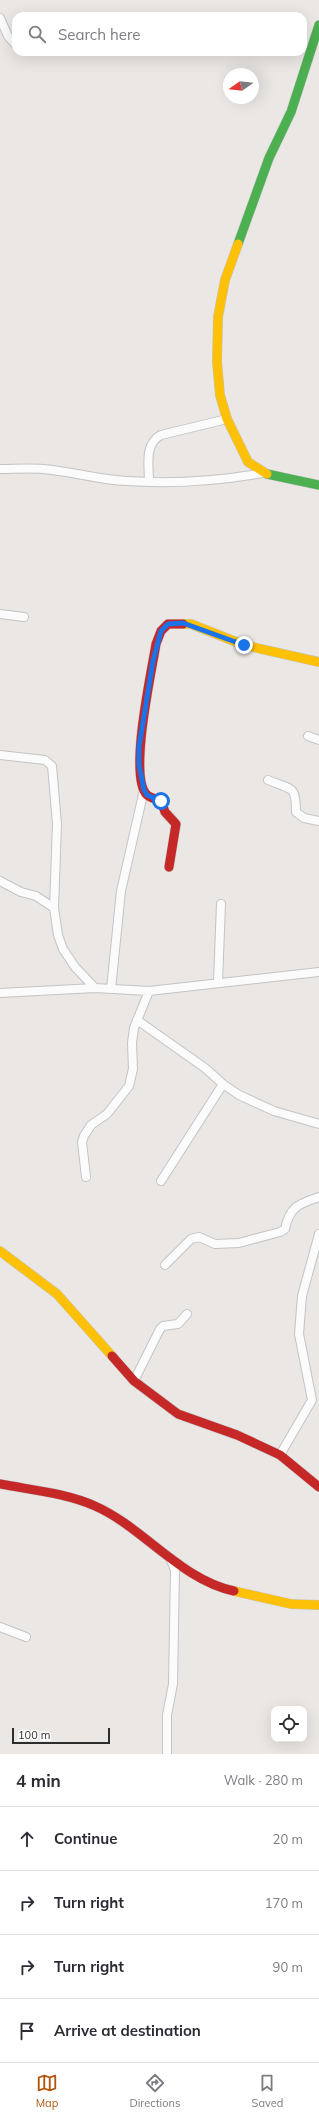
<!DOCTYPE html>
<html lang="en">
<head>
<meta charset="utf-8">
<style>
  :root { --surface:#fff; --page:#f2f2f3; --text:#2b2b33; --muted:#7c7c81; --line:#e1e1e2; --accent:#b45309 }
  body { margin:0; font-family:Mulish,sans-serif; background:var(--page); color:var(--text) }
  .controls { position:absolute; right:12px; bottom:12px; display:grid; overflow:hidden; border-radius:8px; box-shadow:0 4px 16px #0002 }
  .controls button { width:36px; height:36px; display:grid; place-items:center; padding:0; border:0; border-bottom:1px solid var(--line); background:var(--surface); color:var(--text); font:20px sans-serif }
  .compass { position:absolute; left:223px; top:68px; width:36px; height:36px; border-radius:50%; background:var(--surface); box-shadow:0 4px 16px #0002; rotate:256deg }
  .scale { position:absolute; left:12px; bottom:10px; width:98px; box-sizing:border-box; padding-left:4px; border:2px solid #2d2d2d; border-top:0; font-size:11px; line-height:14px; white-space:nowrap; color:#2d2d2d; -webkit-text-stroke:3px #fff; paint-order:stroke }
  .stop { position:absolute; width:12px; height:12px; margin:-9px; border:3px solid #1a73e8; border-radius:50%; background:#fff }
  .stop.end { background:#1a73e8; border-color:#fff; box-shadow:0 1px 4px #0008 }
  .list { margin:0; padding:0; list-style:none }
  h2 { display:flex; justify-content:space-between; align-items:center; height:52px; margin:0; padding:0 16px; font-size:17px }
  h2 small { font-size:13px; font-weight:400; color:var(--muted) }
  .list li { display:grid; grid-template-columns:26px 1fr auto; gap:12px; align-items:center; box-sizing:border-box; height:64px; padding:0 16px; border-top:1px solid var(--line) }
  .list b { display:block; font-size:15px; white-space:nowrap }
  .list em { font-size:13px; font-style:normal; color:var(--muted) }
  .icon { flex:none; width:22px; height:22px; fill:none; stroke:currentColor; stroke-width:2; stroke-linecap:round; stroke-linejoin:round }
  .map { position:relative; flex:none; width:319px; height:1754px; overflow:hidden }
  .search { position:absolute; background:var(--surface); box-shadow:0 4px 16px #0002; left:12px; right:12px; top:12px; height:44px; display:flex; align-items:center; gap:10px; box-sizing:border-box; padding:0 14px; border-radius:12px; color:var(--muted); font-size:15px }
  .sheet { height:308px; background:var(--surface) }
  nav { display:flex; justify-content:space-around; align-items:center; box-sizing:border-box; height:56px; border-top:1px solid var(--line); background:var(--surface); font-size:11px; color:var(--muted) }
  nav a { display:grid; justify-items:center; gap:2px }
  nav .on { color:var(--accent) }
  .map>svg:first-child { display:block }
  .lines { fill:none; stroke-linecap:round; stroke-linejoin:round }
  .street-casing { stroke:#c4c4c4; stroke-width:10 }
  .fast-casing { stroke:#c4c4c4; stroke-width:10 }
  .slow-casing { stroke:#c4c4c4; stroke-width:10 }
  .jam-casing { stroke:#c4c4c4; stroke-width:10 }
  .street { stroke:#fcfbfb; stroke-width:8 }
  .fast { stroke:#4caf50; stroke-width:9 }
  .slow { stroke:#ffc107; stroke-width:9 }
  .jam { stroke:#c62828; stroke-width:9 }
  .route { stroke:#1a73e8; stroke-width:5 }
</style>
</head>
<body>
<div class="map">
<svg width="319" height="1754" viewBox="0 0 319 1754">
  <rect width="100%" height="100%" fill="#eae7e4"/>
  <g class="lines">
    <defs>
      <path id="street" d="M0 18 8 36 16 45
        M0 469C14 469 29 468 43 469 71 471 98 480 127 481 173 484 218 481 263 473
        M149 482C149 465 144 444 161 435L227 419
        M0 614 24 617
        M308 736 319 740
        M0 755 45 760 52 766 57 824 54 908 58 935 63 949 75 967 95 988
        M268 780C292 790 296 785 296 812L304 818 319 821
        M0 881 21 892 36 896 54 908
        M218 982 221 904
        M111 989 121 891 144 790
        M0 993 95 988 149 991 319 972
        M137 1020 205 1068 223 1084 239 1095 274 1111 319 1124
        M86 1177 82 1142 84 1136 91 1125 107 1114 129 1086 133 1069 132 1043 134 1028 149 991
        M161 1181 223 1084
        M165 1265 191 1239 199 1237 215 1244 239 1243 280 1232 285 1229C290 1206 299 1204 319 1197
        M134 1381 160 1329 163 1326 178 1324 187 1314
        M280 1455 312 1400 299 1334 302 1296 319 1234
        M0 1627 26 1637
        M167 1754V1715L173 1684 175 1570 170 1558"/>
      <path id="fast" d="M238 244 269 158 291 112 319 25
        M267 474 319 485"/>
      <path id="slow" d="M238 244 225 280 218 317 217 362 220 395 227 419 248 462 267 474
        M183 624H191L244 645 319 662
        M0 1251 57 1294 112 1356
        M234 1591 291 1604 319 1605"/>
      <path id="jam" d="M169 867 176 824 165 812 161 801C157 799 150 798 147 795 128 777 152 670 156 644L161 631 168 624H183
        M112 1356 134 1381 178 1414 237 1435 280 1455 319 1487
        M0 1484C31 1490 66 1493 95 1506 143 1527 181 1580 234 1591"/>
    </defs>
    <use href="#street" class="street-casing"/>
    <use href="#fast" class="fast-casing"/>
    <use href="#slow" class="slow-casing"/>
    <use href="#jam" class="jam-casing"/>
    <use href="#street" class="street"/>
    <use href="#fast" class="fast"/>
    <use href="#slow" class="slow"/>
    <use href="#jam" class="jam"/>
  </g>
  <g class="lines">
    <path class="route" d="M161 801 147 795 144 790 139 765V747L153 661 161 631 168 624 183 623 244 645"/>
  </g>
</svg>
<div class="controls">
<button><svg class="icon" aria-label="locate" viewBox="0 0 24 24"><circle cx="12" cy="12" r="6"/><path d="M12 2v4M12 18v4M2 12h4M18 12h4"/></svg></button>
</div>
<svg class="compass" viewBox="-18 -18 36 36"><path d="M0-13l5 13h-10z" fill="#e53935"/><path d="M0 13l5-13h-10z" fill="#7c7c81"/></svg>
<div class="scale">100 m</div>
<div class="stop" style="left:161px;top:801px"></div>
<div class="stop end" style="left:244px;top:645px"></div>
<div class="search"><svg class="icon" aria-label="search" viewBox="0 0 24 24"><circle cx="10" cy="10" r="6"/><path d="M15 15l6 6"/></svg>Search here</div>
</div>
<section class="sheet">
<h2>4 min<small>Walk · 280 m</small></h2>
<ul class="list">
<li><svg class="icon" aria-label="ahead" viewBox="0 0 24 24"><path d="M12 20V5M6 11l6-6 6 6"/></svg><div><b>Continue</b></div><em>20 m</em></li>
<li><svg class="icon" aria-label="right" viewBox="0 0 24 24"><path d="M7 20v-9h11M14 6l5 5-5 5"/></svg><div><b>Turn right</b></div><em>170 m</em></li>
<li><svg class="icon" aria-label="right" viewBox="0 0 24 24"><path d="M7 20v-9h11M14 6l5 5-5 5"/></svg><div><b>Turn right</b></div><em>90 m</em></li>
<li><svg class="icon" aria-label="arrive" viewBox="0 0 24 24"><path d="M6 21V4h12l-3 4 3 4H6"/></svg><div><b>Arrive at destination</b></div></li>
</ul>
</section>
<nav>
<a class="on"><svg class="icon" aria-label="map" viewBox="0 0 24 24"><path d="M3 6l6-2 6 2 6-2v14l-6 2-6-2-6 2zM9 4v14M15 6v14"/></svg>Map</a>
<a><svg class="icon" aria-label="directions" viewBox="0 0 24 24"><path d="M12 3l9 9-9 9-9-9zM9 14v-3h6M13 9l2 2-2 2"/></svg>Directions</a>
<a><svg class="icon" aria-label="saved" viewBox="0 0 24 24"><path d="M7 4h10v16l-5-4-5 4z"/></svg>Saved</a>
</nav>
</body>
</html>
